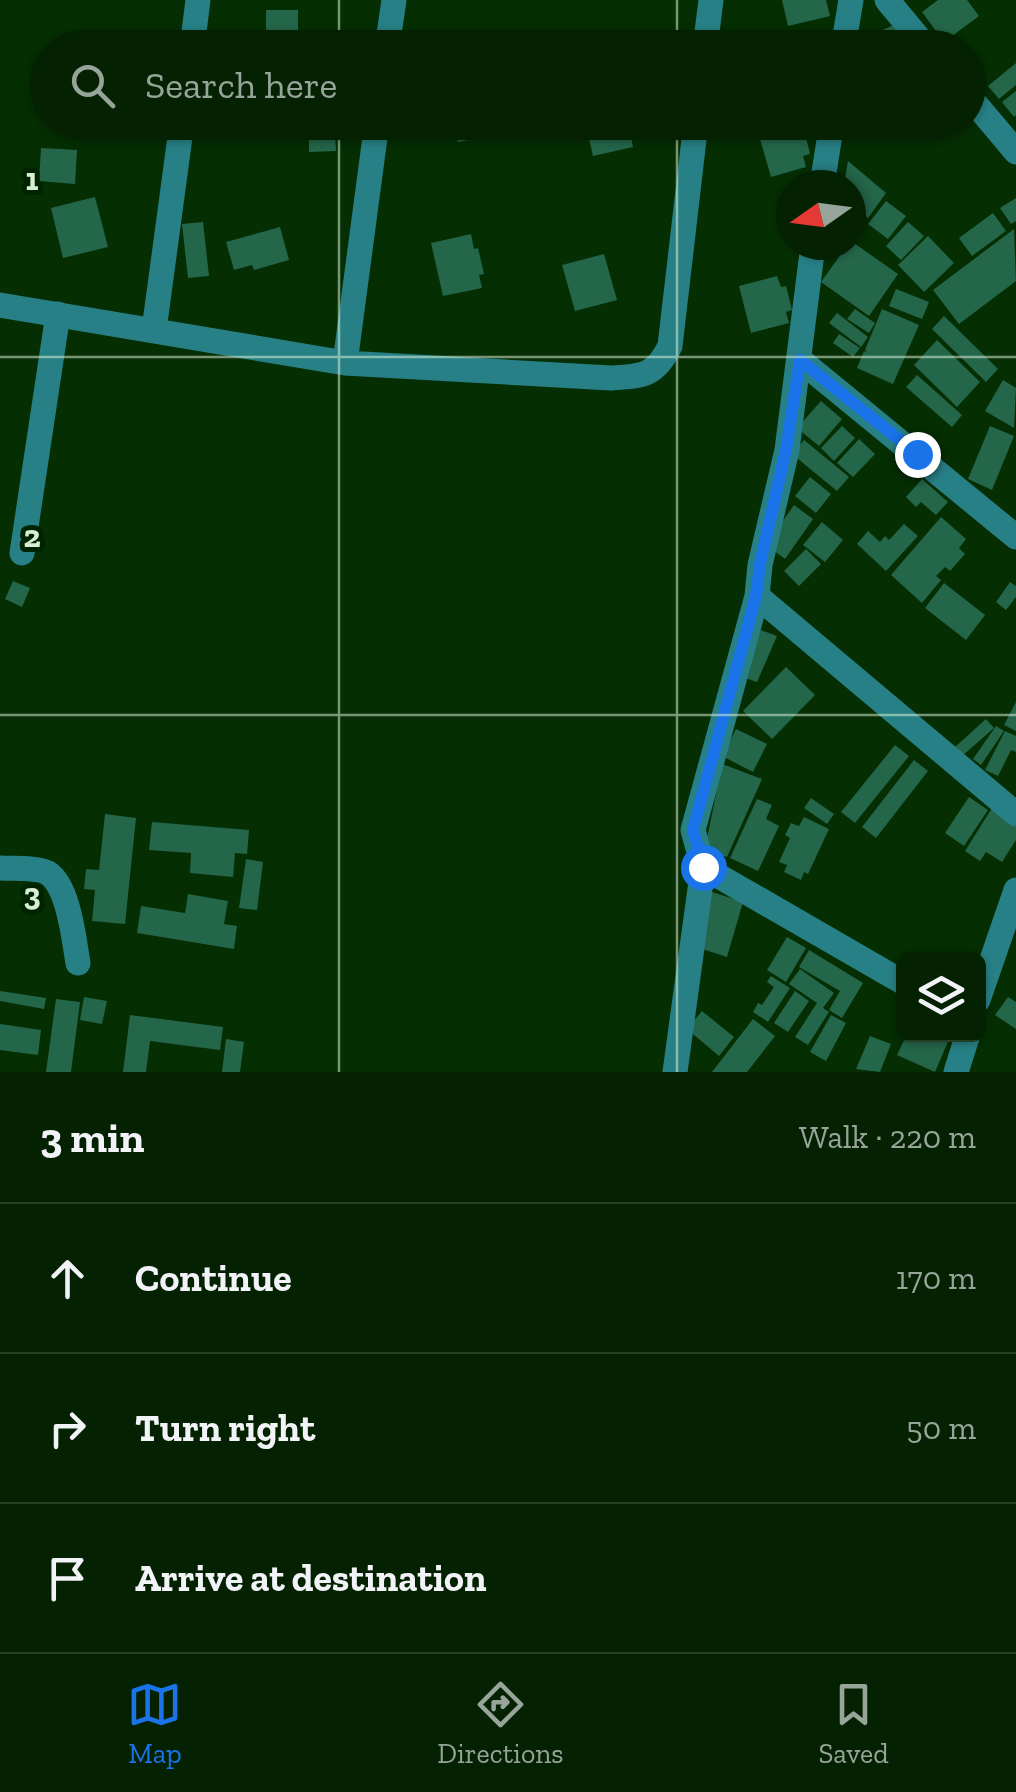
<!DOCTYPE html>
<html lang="en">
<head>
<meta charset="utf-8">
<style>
  :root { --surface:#042202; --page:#0d2a0c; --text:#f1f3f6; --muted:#97a499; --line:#253f24; --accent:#1a73e8 }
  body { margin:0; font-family:"Zilla Slab",serif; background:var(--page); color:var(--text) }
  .controls { position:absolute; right:30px; bottom:30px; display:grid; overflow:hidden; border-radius:15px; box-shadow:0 2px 8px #0004 }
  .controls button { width:90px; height:90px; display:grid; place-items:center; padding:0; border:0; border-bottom:2px solid var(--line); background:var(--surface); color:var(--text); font:50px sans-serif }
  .compass { position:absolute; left:776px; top:170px; width:90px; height:90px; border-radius:50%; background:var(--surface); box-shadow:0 2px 8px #0004; rotate:256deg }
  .stop { position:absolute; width:30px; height:30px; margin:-22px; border:8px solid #1a73e8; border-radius:50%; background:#fff }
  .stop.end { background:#1a73e8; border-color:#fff; box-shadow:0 2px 10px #0008 }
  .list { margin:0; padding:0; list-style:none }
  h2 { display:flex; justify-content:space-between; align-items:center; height:130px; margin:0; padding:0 40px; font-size:42px }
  h2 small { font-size:32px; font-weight:400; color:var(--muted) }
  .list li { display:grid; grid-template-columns:65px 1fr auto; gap:30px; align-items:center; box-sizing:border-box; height:150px; padding:0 40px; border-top:2px solid var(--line) }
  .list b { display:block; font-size:38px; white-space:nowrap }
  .list em { font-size:32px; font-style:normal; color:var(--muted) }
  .icon { flex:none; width:55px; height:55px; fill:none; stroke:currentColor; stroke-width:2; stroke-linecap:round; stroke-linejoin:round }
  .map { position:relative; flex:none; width:1016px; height:1072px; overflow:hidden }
  .search { position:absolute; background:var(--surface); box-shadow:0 2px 8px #0004; left:30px; right:30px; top:30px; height:110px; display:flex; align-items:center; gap:25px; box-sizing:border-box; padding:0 35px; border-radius:55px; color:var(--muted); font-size:38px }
  .sheet { height:580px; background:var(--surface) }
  nav { display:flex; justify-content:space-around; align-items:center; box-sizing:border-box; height:140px; border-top:2px solid var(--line); background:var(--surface); font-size:28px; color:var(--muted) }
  nav a { display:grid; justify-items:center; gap:5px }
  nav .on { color:var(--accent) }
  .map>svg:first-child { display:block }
  .building { fill:#24664a }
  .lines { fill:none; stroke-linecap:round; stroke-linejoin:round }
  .minor { stroke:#278086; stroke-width:25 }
  .route { stroke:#1a73e8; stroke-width:12 }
  .grid { fill:none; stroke:#d7edd4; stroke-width:2.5; stroke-opacity:0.55 }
  .grid-label { font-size:32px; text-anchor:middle; font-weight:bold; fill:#d7edd4; stroke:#002300; stroke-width:10; stroke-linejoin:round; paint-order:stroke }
</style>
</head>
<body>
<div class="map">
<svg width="1016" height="1072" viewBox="0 0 1016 1072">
  <rect width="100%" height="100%" fill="#052e03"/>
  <path class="building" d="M782 0H826L830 16 788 26Z
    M938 0H967L979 16 944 42 922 12Z
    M266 10H298V31H266Z
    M900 22 911 48H844Z
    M1016 63V85L999 99 988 86Z
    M1016 91V115L1014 117 1002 102Z
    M454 122H495L498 134 458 142Z
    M585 122H628L633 147 593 156Z
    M791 122 797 132 804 130 810 154 803 156 806 167 771 177 758 132Z
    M335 132 336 151 309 152V133Z
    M41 148 77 150 75 184 39 181Z
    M848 161 886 193 868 218 851 203V185H844Z
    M95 197 108 247 63 258 51 208Z
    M1016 198V221L1011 224 1000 208Z
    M886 201 906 216 888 239 868 224Z
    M993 213 1006 231 972 256 959 238Z
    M203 222 209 276 188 278 182 224Z
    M908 222 924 236 901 260 886 246Z
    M280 227 289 260 254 270 252 265 234 270 226 242Z
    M1014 229 1016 281 959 324 933 290Z
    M471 234 474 249 478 248 484 274 479 275 482 288 443 296 431 243Z
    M928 236 954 263 924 292 898 265Z
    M851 241 898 274 869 316 821 282 841 254 829 245H851Z
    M604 254 617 300 575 311 562 265Z
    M777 276 781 287 786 286 792 310 786 312 789 323 751 333 739 286Z
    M896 289 929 302 922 319 889 306Z
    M855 309 875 323 869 333 847 319Z
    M882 309 919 325 893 384 857 368 864 351 868 353 865 350Z
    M837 313 868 337 861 347 829 323Z
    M944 316 998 369 986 382 932 329Z
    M839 334 860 348 853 357 833 343Z
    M937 340 980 382 957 407 914 365Z
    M917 375 962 415 952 427 906 387Z
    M1003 380 1016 388 1014 428 985 411Z
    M821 401 842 419 819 446 797 428Z
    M842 426 855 438 834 461 821 448Z
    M990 426 1014 436 992 490 968 479Z
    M859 439 875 454 853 477 837 463Z
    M804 440 849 477 837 491 792 454Z
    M810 477 831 494 816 513 795 496Z
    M922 479 948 502 936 515 921 502 916 507 906 497Z
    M794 505 813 519 785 559 766 545Z
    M941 517 966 539 959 548 965 554 950 571 945 567 936 576 941 580 922 603 891 575Z
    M822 522 843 540 825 562 803 545Z
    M904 524 918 536 886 571 857 544 868 531 880 542 885 536 889 540Z
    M806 549 821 564 799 586 784 571Z
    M13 581 30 588 22 607 5 599Z
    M1010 582 1016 586V597L1006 610 996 602Z
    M944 583 985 615 966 640 925 608Z
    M755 628 777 636 757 682 739 676Z
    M786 667 815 695 772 739 743 711Z
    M1016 702V731L1004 725Z
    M986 719 994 728 962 756 955 747Z
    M996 726 1004 731 981 765 973 759Z
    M736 729 767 744 753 772 722 756Z
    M1005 731 1016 736V752L1011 750 998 776 985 770Z
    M895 745 909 756 855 823 841 812Z
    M914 760 928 771 876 838 862 827Z
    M722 764 762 779 727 857 724 856 721 864 703 859Z
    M969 797 988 810 964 846 945 833Z
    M811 798 834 814 827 824 804 808Z
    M757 799 772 805 766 819 779 826 758 871 730 858Z
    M992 808 1016 824V840L1002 862 986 852 980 861 965 851Z
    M105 814 136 818 125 924 92 921 95 890 84 889 86 869 99 870Z
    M804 817 829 829 808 874 804 872 801 880 784 872 787 865 779 862 790 838 785 835 791 823 799 826Z
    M152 822 249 830 247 854 235 853 233 877 190 873 191 853 149 850Z
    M246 859 263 862 257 910 239 908Z
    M709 891 743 902 727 957 693 946Z
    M188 894 228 901 224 924 237 926 234 949 137 933 141 906 185 913Z
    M787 937 806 948 786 982 767 970Z
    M809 950 863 983 842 1018 829 1010 840 991 799 967Z
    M800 969 834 993 823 1008 829 1012 808 1045 795 1037 817 1003 789 984Z
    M771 976 790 988 768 1022 753 1012 758 1003 762 1005 774 987 767 982Z
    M0 991 46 998 44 1009 0 1001Z
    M795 991 809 1001 788 1032 774 1023Z
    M84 997 107 1001 102 1024 80 1020Z
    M1008 997 1016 1002V1029L995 1015Z
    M56 999 80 1002 71 1072H46Z
    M702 1011 734 1037 719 1056 687 1029Z
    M130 1015 223 1027 220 1050 150 1041 146 1072H123Z
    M831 1015 846 1023 826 1061 810 1052Z
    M753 1019 775 1036 747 1072H712Z
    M0 1024 41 1030 38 1055 0 1050Z
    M907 1034 950 1037 935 1072 897 1055Z
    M870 1036 891 1044 880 1072 856 1069Z
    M226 1039 244 1042 240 1072H222Z"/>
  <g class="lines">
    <path class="minor" d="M887 0 927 48
      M192 48 198 0
      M387 48 394 0
      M705 48 711 0
      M843 48 851 0
      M968 95 1016 152
      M822 185 832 122
      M0 305 345 363 611 378C643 376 655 376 670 346L696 122
      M154 330 182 122
      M800 360 1016 537
      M345 363 377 122
      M22 553 58 314
      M757 596 1016 814
      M703 867 904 983
      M0 868C13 869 37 867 48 873 69 887 74 940 78 963
      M978 1000 1016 890
      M675 1072 703 867 693 830 757 596 760 565 787 450 813 245
      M956 1072 968 1034"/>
  </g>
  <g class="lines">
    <path class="route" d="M703 867 693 830 756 596 760 564 786 450 800 360 917 454"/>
  </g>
  <path class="grid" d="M339 0V48M677 0V48M339 122V1072M677 122V1072M0 357H1016M0 715H1016"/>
  <g class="grid-label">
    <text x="32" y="190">1</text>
    <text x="32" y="547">2</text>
    <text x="32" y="905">3</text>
  </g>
</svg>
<div class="controls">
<button><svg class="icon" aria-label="layers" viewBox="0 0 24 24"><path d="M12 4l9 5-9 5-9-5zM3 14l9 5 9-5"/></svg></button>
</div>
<svg class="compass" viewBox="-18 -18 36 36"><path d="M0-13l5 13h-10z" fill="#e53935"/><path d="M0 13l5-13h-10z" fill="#97a499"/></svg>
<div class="stop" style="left:703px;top:867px"></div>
<div class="stop end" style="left:917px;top:454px"></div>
<div class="search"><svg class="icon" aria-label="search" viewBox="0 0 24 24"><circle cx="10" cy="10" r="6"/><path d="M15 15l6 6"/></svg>Search here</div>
</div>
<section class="sheet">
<h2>3 min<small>Walk · 220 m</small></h2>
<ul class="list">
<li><svg class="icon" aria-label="ahead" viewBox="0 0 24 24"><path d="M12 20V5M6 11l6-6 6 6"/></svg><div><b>Continue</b></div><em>170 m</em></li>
<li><svg class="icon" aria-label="right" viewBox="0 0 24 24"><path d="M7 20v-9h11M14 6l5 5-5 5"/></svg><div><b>Turn right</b></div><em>50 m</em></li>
<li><svg class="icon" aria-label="arrive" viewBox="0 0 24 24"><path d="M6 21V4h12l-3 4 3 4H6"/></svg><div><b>Arrive at destination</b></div></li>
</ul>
</section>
<nav>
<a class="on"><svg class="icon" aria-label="map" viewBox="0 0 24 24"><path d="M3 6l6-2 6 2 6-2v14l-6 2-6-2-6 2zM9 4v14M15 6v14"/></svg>Map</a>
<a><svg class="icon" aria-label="directions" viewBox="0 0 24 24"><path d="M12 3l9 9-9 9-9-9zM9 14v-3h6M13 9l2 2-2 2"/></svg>Directions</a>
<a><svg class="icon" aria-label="saved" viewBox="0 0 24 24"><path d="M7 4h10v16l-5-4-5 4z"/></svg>Saved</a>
</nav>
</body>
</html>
